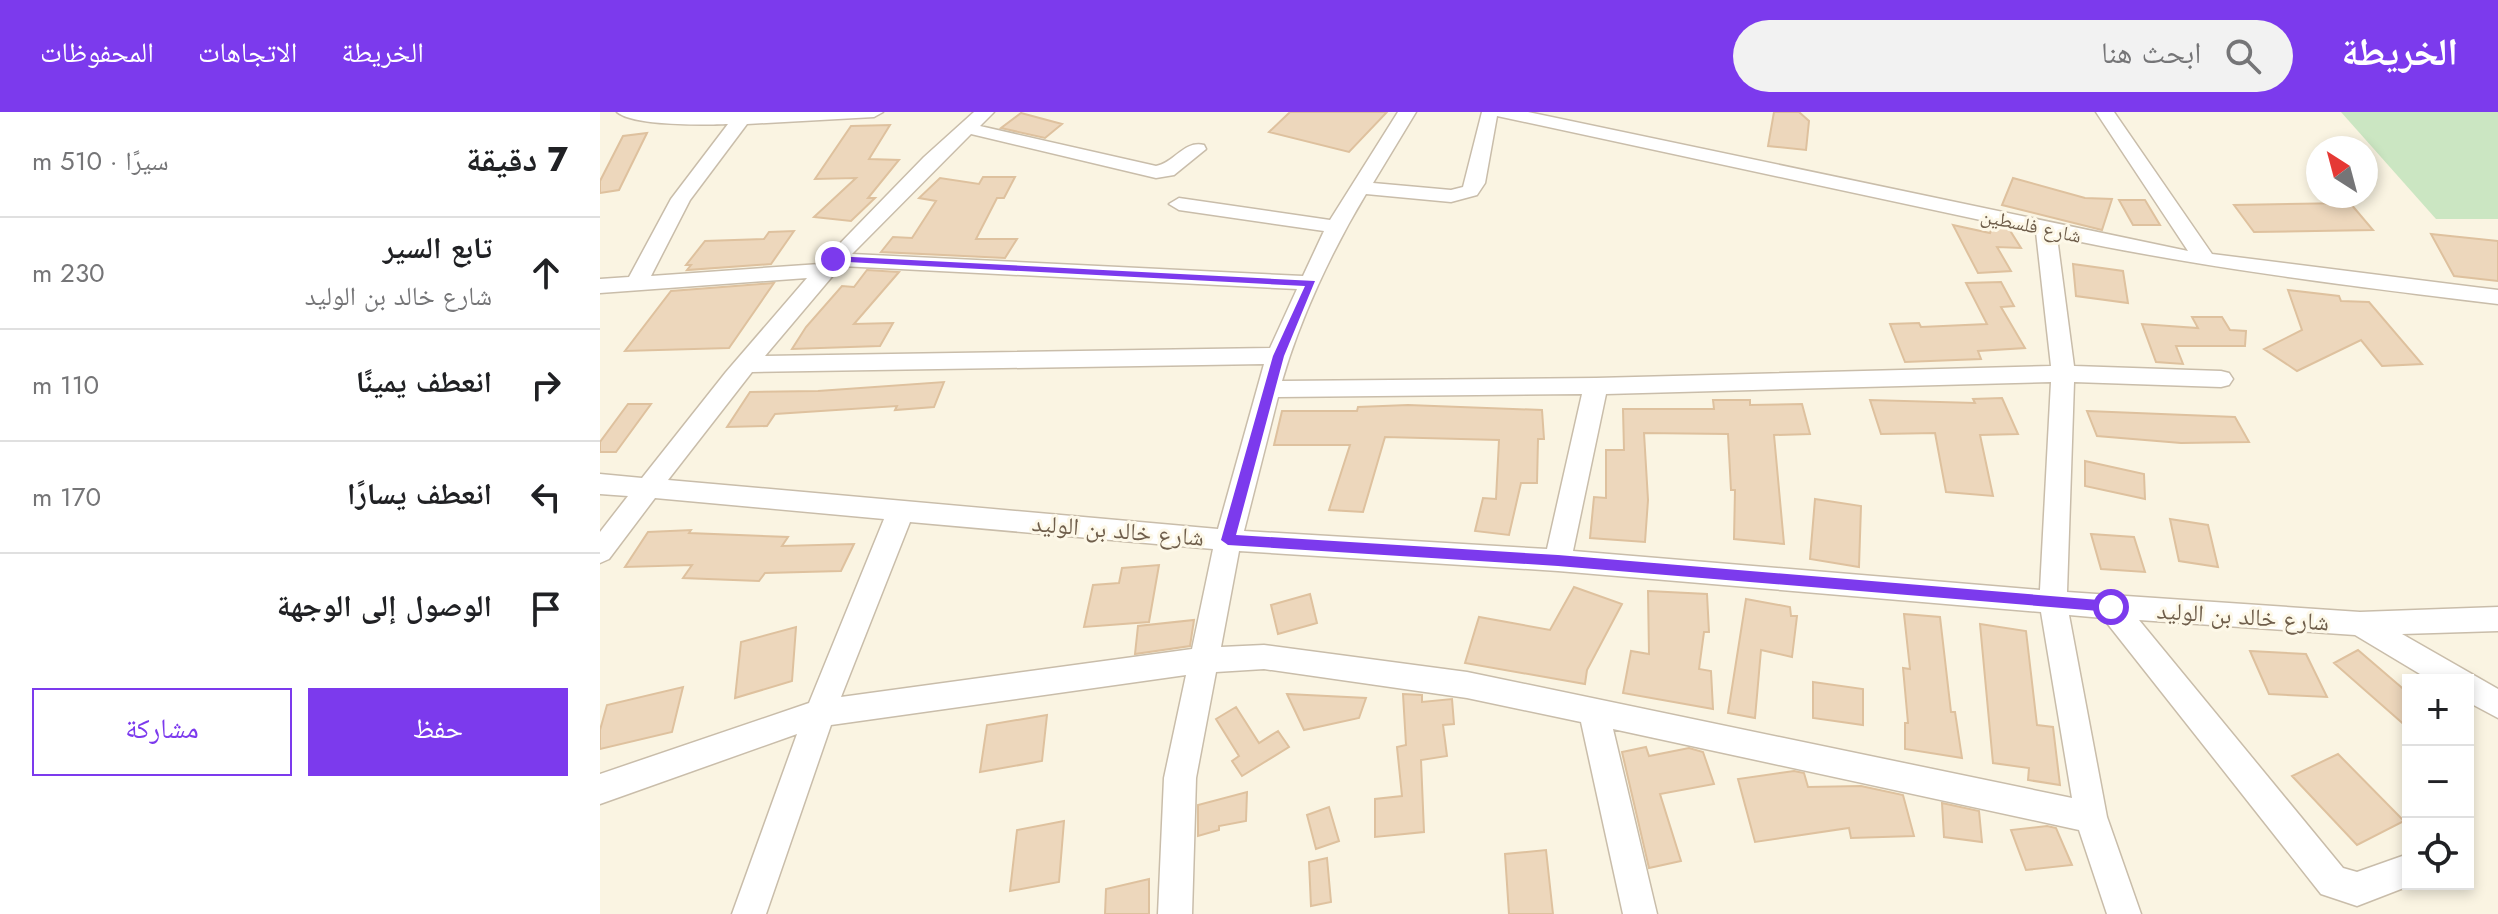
<!DOCTYPE html>
<html lang="ar">
<head>
<meta charset="utf-8">
<style>
  :root { --surface:#fff; --page:#f2f2f2; --text:#202124; --muted:#757577; --line:#e0e0e0; --accent:#7c3aed }
  body { margin:0; font-family:Jost,"Noto Naskh Arabic",sans-serif; background:var(--page); color:var(--text); direction:rtl }
  .controls { position:absolute; right:24px; bottom:24px; display:grid; overflow:hidden; border-radius:0px; box-shadow:0 4px 12px #0003 }
  .controls button { width:72px; height:72px; display:grid; place-items:center; padding:0; border:0; border-bottom:2px solid var(--line); background:var(--surface); color:var(--text); font:40px sans-serif }
  .compass { position:absolute; left:1706px; top:24px; width:72px; height:72px; border-radius:50%; background:var(--surface); box-shadow:0 4px 12px #0003; rotate:324deg }
  .stop { position:absolute; width:24px; height:24px; margin:-18px; border:6px solid #7c3aed; border-radius:50%; background:#fff }
  .stop.end { background:#7c3aed; border-color:#fff; box-shadow:0 2px 8px #0008 }
  .list { margin:0; padding:0; list-style:none }
  h2 { display:flex; justify-content:space-between; align-items:center; height:104px; margin:0; padding:0 32px; font-size:34px }
  h2 small { font-size:26px; font-weight:400; color:var(--muted) }
  .list li { display:grid; grid-template-columns:52px 1fr auto; gap:24px; align-items:center; box-sizing:border-box; height:112px; padding:0 32px; border-top:2px solid var(--line) }
  .list b { display:block; font-size:30px; white-space:nowrap }
  .list p { margin:0; font-size:26px; white-space:nowrap; color:var(--muted) }
  .list em { font-size:26px; font-style:normal; color:var(--muted) }
  .actions { display:flex; gap:16px; padding:24px 32px }
  .actions a { flex:1; padding:18px 0; border:2px solid var(--accent); border-radius:0px; text-align:center; font-size:28px; color:var(--accent) }
  .actions .main { background:var(--accent); color:#fff }
  .icon { flex:none; width:44px; height:44px; fill:none; stroke:currentColor; stroke-width:2; stroke-linecap:round; stroke-linejoin:round }
  .map { position:relative; flex:none; width:1898px; height:802px; overflow:hidden; direction:ltr }
  header { display:flex; align-items:center; gap:48px; box-sizing:border-box; height:112px; padding:0 40px; background:var(--accent); color:#fff }
  header strong { font-size:38px }
  nav { display:flex; gap:44px; margin-inline-start:auto; font-size:28px }
  .search { width:560px; height:72px; background:var(--page); display:flex; align-items:center; gap:20px; box-sizing:border-box; padding:0 28px; border-radius:44px; color:var(--muted); font-size:30px }
  main { display:flex }
  aside { flex:1; background:var(--surface) }
  .map>svg:first-child { display:block }
  .green { fill:#cbe6c2 }
  .building { fill:#edd7bc; stroke:#dec19e; stroke-width:2 }
  .lines { fill:none; stroke-linecap:round; stroke-linejoin:round }
  .street-casing { stroke:#c9bdaa; stroke-width:3 }
  .street { fill:#fff; fill-rule:evenodd }
  .route { fill:#7c3aed }
  .labels { text-anchor:middle; dominant-baseline:central; stroke-width:6; stroke-linejoin:round; paint-order:stroke }
  .far-street-label { font-size:20px; fill:#6f5e4b; stroke:#fdf8e8 }
  .street-label { font-size:24px; fill:#6f5e4b; stroke:#fdf8e8 }
</style>
</head>
<body>
<header>
<strong>الخريطة</strong>
<div class="search"><svg class="icon" aria-label="search" viewBox="0 0 24 24"><circle cx="10" cy="10" r="6"/><path d="M15 15l6 6"/></svg>ابحث هنا</div>
<nav><a>الخريطة</a><a>الاتجاهات</a><a>المحفوظات</a></nav>
</header>
<main>
<div class="map">
<svg width="1898" height="802" viewBox="0 0 1898 802">
  <rect width="100%" height="100%" fill="#faf4e2"/>
  <path class="green" d="M1741 0H1898V107H1836Z"/>
  <path class="building" d="M690 0H787L749 40 669 20Z
    M1174 0H1199L1209 9 1206 38 1168 34Z
    M421 1 462 12 445 26 401 16Z
    M290 13 269 47 299 48 268 86H275L251 109 214 105 256 66 215 67 251 14Z
    M47 21 19 78 0 81V69L23 24Z
    M383 65H415L404 86H397L376 127H417L405 146 281 140 293 125 312 126 336 89 319 86 340 66 379 72Z
    M1413 66 1485 86 1512 87 1502 118 1402 93Z
    M1519 88H1545L1560 113H1533Z
    M1750 91 1773 118 1654 120 1634 93Z
    M1353 113 1390 121 1393 114 1409 117 1421 136 1397 135 1411 159 1378 161Z
    M194 119 171 152 87 158 91 153H86L105 129 164 127 169 120Z
    M1831 122 1898 129V169L1854 164Z
    M1473 152 1523 159 1528 191 1476 184Z
    M267 158 299 160 254 212 293 211 280 234 192 237 206 215 242 174 254 175Z
    M1401 170 1414 194 1401 195 1425 236 1378 239 1381 247 1305 250 1290 212 1319 211 1321 215 1387 212 1366 171Z
    M174 171 129 236 25 239 71 179Z
    M1688 178 1739 184 1741 189 1769 190 1822 252 1782 254 1761 228 1697 259 1664 237 1702 218Z
    M1592 205H1622L1630 218 1646 219 1645 234H1576L1583 252 1556 250 1542 212 1598 216Z
    M344 270 334 295 295 298 297 294 175 302 167 314 127 315 150 280 218 279Z
    M1402 286 1418 322 1380 323 1393 384 1346 380 1335 321 1281 322 1270 288 1375 291 1373 287Z
    M1113 288H1150V293L1202 292 1210 322 1174 323 1184 432 1134 427 1135 378H1131L1128 322 1044 321 1048 388 1045 430 990 426 994 385 1006 386V338H1024L1023 297H1114Z
    M28 292H51L16 340H0V330Z
    M808 293 942 298 944 327H938L937 371H921L909 423 875 419 883 386 896 387 899 328 785 325 763 400 729 398 750 333H674L682 299H757L758 295Z
    M1487 299 1635 305 1649 330 1581 331 1497 324Z
    M1485 349 1544 362 1545 387 1485 374Z
    M1215 387 1261 394 1259 455 1210 447Z
    M1570 407 1608 413 1618 455 1579 449Z
    M91 418 89 421 188 425 182 434 254 432 241 459 165 461 159 469 83 466 92 453 25 455 48 420Z
    M1491 422 1534 425 1545 460 1501 457Z
    M559 453 549 510 484 515 493 473 519 471 522 456Z
    M974 475 1022 492 987 558 985 572 865 551 879 505 950 518Z
    M1048 479 1107 482 1109 520H1104L1099 557 1111 559 1113 597 1023 581 1031 539 1049 542Z
    M710 482 717 511 678 522 671 493Z
    M1146 487 1190 495 1191 504H1197L1192 545 1161 538 1155 606 1128 601Z
    M1304 502 1340 505 1351 600H1355L1362 646 1305 637V611H1308L1303 556 1310 557Z
    M594 508 590 534 535 542 538 514Z
    M1380 512 1426 519 1437 613 1453 615 1460 673 1428 668 1429 656 1393 651Z
    M196 515 192 569 135 586 141 530Z
    M1758 538 1808 581V616L1734 551Z
    M1650 539 1706 542 1727 585 1669 582Z
    M1213 570 1263 577V613L1213 606Z
    M83 575 72 620 0 637V618L7 593Z
    M687 582 766 586 759 606 704 618Z
    M803 582 822 583V590L852 587 854 612 843 613 847 644 821 648 824 720 775 725V687L802 684 797 635 806 633Z
    M636 595 659 631 678 619 689 635 642 664 632 649 639 644 616 607Z
    M447 603 442 649 380 660 387 613Z
    M1046 635 1049 644 1089 636 1103 640 1114 672 1060 682 1081 749 1049 756 1022 640Z
    M1738 642 1804 709 1757 733 1692 664Z
    M1194 659 1204 661 1208 675 1261 674 1303 683 1314 724 1251 726 1249 716 1155 730 1138 667Z
    M647 680 646 709 619 714V718L598 724V693Z
    M1342 691 1379 699 1382 730 1344 725Z
    M729 695 739 729 716 737 707 703Z
    M464 709 459 770 410 779 417 718Z
    M1447 714 1456 716 1472 753 1426 758 1411 718Z
    M946 738 953 802H909L905 742Z
    M727 746 731 790 711 794 709 750Z
    M549 767V802H505L506 777Z"/>
  <g class="lines">
    <defs>
      <path id="street" d="M17 0H283L274 5 147 12 90 88 51 164 220 152 324 45 374 0H394L380 14 556 54C574 51 584 28 604 33L606 37 574 63 556 66 371 22 252 142 703 164 724 119 579 98 569 92 579 86 730 108 798 0H816L773 71 851 78 863 75 882 0H928L1588 139 1496 0H1514L1612 142 1898 178V192C1750 174 1603 156 1457 125L1474 254 1621 259 1629 261 1633 267 1629 273 1621 275 1474 270 1467 480 1760 500 1898 495V519L1802 522 1898 577V606L1868 590V568H1830L1755 523 1539 508 1743 756 1757 760 1808 742V772H1814L1757 794 1721 782 1503 506 1469 503 1507 705 1541 802H1507L1479 718 1013 617 1057 802H1023L981 610 867 586 664 557 616 560 596 666 592 802H558L564 666 586 563 231 613 166 802H132L197 622 0 692V662L209 591 284 407 55 386 9 447 0 451V420L28 384 0 382V362L42 366 126 260 207 166 0 181V167L29 165 71 87 128 12C105 13 33 14 17 0ZM897 4 1436 120 1451 254 996 266 682 269C700 207 732 138 766 82L851 90 877 83 885 71ZM241 154 697 177 670 236 165 244ZM664 252 618 417 68 368 152 260ZM1451 270 1440 478 973 439 1006 282ZM982 282 947 437 644 419 678 285ZM310 410 613 437 592 537 241 585ZM639 439 958 459 1441 500 1472 686 867 560 664 533 621 535Z"/>
    </defs>
    <use href="#street" class="street-casing"/>
    <use href="#street" class="street"/>
  </g>
  <path class="route" d="M233 144 715 169 684 244 636 423 958 443 1511 489 1518 495 1511 500 958 454 628 433 621 428 673 244 705 174 229 149V145Z"/>
  <g class="labels">
    <g class="far-street-label">
      <text transform="translate(1431 114) rotate(12)">شارع فلسطين</text>
    </g>
    <g class="street-label">
      <text transform="translate(518 418) rotate(5)">شارع خالد بن الوليد</text>
      <text transform="translate(1643 504) rotate(4)">شارع خالد بن الوليد</text>
    </g>
  </g>
</svg>
<div class="controls">
<button>+</button>
<button>−</button>
<button><svg class="icon" aria-label="locate" viewBox="0 0 24 24"><circle cx="12" cy="12" r="6"/><path d="M12 2v4M12 18v4M2 12h4M18 12h4"/></svg></button>
</div>
<svg class="compass" viewBox="-18 -18 36 36"><path d="M0-13l5 13h-10z" fill="#e53935"/><path d="M0 13l5-13h-10z" fill="#757577"/></svg>
<div class="stop" style="left:1511px;top:495px"></div>
<div class="stop end" style="left:233px;top:147px"></div>
</div>
<aside>
<h2>7 دقيقة<small>سيرًا · 510 m</small></h2>
<ul class="list">
<li><svg class="icon" aria-label="ahead" viewBox="0 0 24 24"><path d="M12 20V5M6 11l6-6 6 6"/></svg><div><b>تابع السير</b><p>شارع خالد بن الوليد</p></div><em>230 m</em></li>
<li><svg class="icon" aria-label="right" viewBox="0 0 24 24"><path d="M7 20v-9h11M14 6l5 5-5 5"/></svg><div><b>انعطف يمينًا</b></div><em>110 m</em></li>
<li><svg class="icon" aria-label="left" viewBox="0 0 24 24"><path d="M17 20v-9H6M10 6l-5 5 5 5"/></svg><div><b>انعطف يسارًا</b></div><em>170 m</em></li>
<li><svg class="icon" aria-label="arrive" viewBox="0 0 24 24"><path d="M6 21V4h12l-3 4 3 4H6"/></svg><div><b>الوصول إلى الوجهة</b></div></li>
</ul>
<div class="actions"><a class="main">حفظ</a><a>مشاركة</a></div>
</aside>
</main>
</body>
</html>
